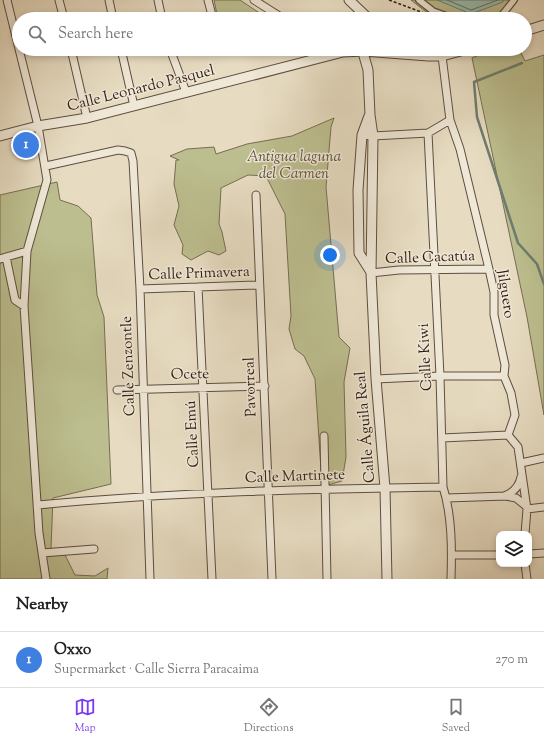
<!DOCTYPE html>
<html lang="en">
<head>
<meta charset="utf-8">
<style>
  :root { --surface:#fff; --page:#f6f6f6; --text:#222; --muted:#767676; --line:#e0e0e0; --accent:#7c3aed }
  body { margin:0; font-family:"Sorts Mill Goudy",serif; background:var(--page); color:var(--text) }
  .controls { position:absolute; right:12px; bottom:12px; display:grid; overflow:hidden; border-radius:8px; box-shadow:0 2px 6px #0003 }
  .controls button { width:36px; height:36px; display:grid; place-items:center; padding:0; border:0; border-bottom:1px solid var(--line); background:var(--surface); color:var(--text); font:20px sans-serif }
  .you { position:absolute; left:330px; top:255px; width:14px; height:14px; margin:-10px; border:3px solid #fff; border-radius:50%; background:#1a73e8; box-shadow:0 0 0 6px #1a73e833 }
  .badge { display:grid; place-items:center; width:26px; height:26px; border-radius:50%; background:var(--accent); color:#fff; font-size:13px; font-weight:700 }
  .pin { position:absolute; translate:-50% -50%; border:2px solid #fff; box-shadow:0 1px 4px #0006 }
  .list { margin:0; padding:0; list-style:none }
  h2 { display:flex; justify-content:space-between; align-items:center; height:52px; margin:0; padding:0 16px; font-size:17px }
  h2 small { font-size:13px; font-weight:400; color:var(--muted) }
  .list li { display:grid; grid-template-columns:26px 1fr auto; gap:12px; align-items:center; box-sizing:border-box; height:56px; padding:0 16px; border-top:1px solid var(--line) }
  .list b { display:block; font-size:15px; white-space:nowrap }
  .list p { margin:0; font-size:13px; white-space:nowrap; color:var(--muted) }
  .list em { font-size:13px; font-style:normal; color:var(--muted) }
  .icon { flex:none; width:22px; height:22px; fill:none; stroke:currentColor; stroke-width:2; stroke-linecap:round; stroke-linejoin:round }
  .map { position:relative; flex:none; width:544px; height:579px; overflow:hidden }
  .search { position:absolute; background:var(--surface); box-shadow:0 2px 6px #0003; left:12px; right:12px; top:12px; height:44px; display:flex; align-items:center; gap:10px; box-sizing:border-box; padding:0 14px; border-radius:22px; color:var(--muted); font-size:15px }
  .sheet { height:108px; background:var(--surface) }
  nav { display:flex; justify-content:space-around; align-items:center; box-sizing:border-box; height:56px; border-top:1px solid var(--line); background:var(--surface); font-size:11px; color:var(--muted) }
  nav a { display:grid; justify-items:center; gap:2px }
  nav .on { color:var(--accent) }
  .map>svg:first-child { display:block }
  .green { fill:#bcbe8f; stroke:#766e52 }
  .water { fill:#97bcae; stroke:#6e7d70 }
  .lines { fill:none; stroke-linecap:round; stroke-linejoin:round }
  .shore { stroke:#646d61; stroke-width:1 }
  .stream { stroke:#6e7d70; stroke-width:2.5 }
  .pedestrian-casing { stroke:#5e4e40; stroke-width:8 }
  .minor-casing { stroke:#5e4e40; stroke-width:9 }
  .tertiary-casing { stroke:#5e4e40; stroke-width:11 }
  .path { stroke:#311e14; stroke-width:1.5; stroke-dasharray:3 2; stroke-linecap:butt }
  .pedestrian { stroke:#efe8d7; stroke-width:5.5 }
  .minor { stroke:#efe8d7; stroke-width:7 }
  .tertiary { stroke:#efe8d7; stroke-width:9 }
  .labels { text-anchor:middle; dominant-baseline:central; stroke-width:3; stroke-linejoin:round; paint-order:stroke }
  .street-label { font-size:15px; fill:#311e14; stroke:#efe8d7 }
  .park-label { font-size:15px; font-style:italic; fill:#5b4e39; stroke:#efe8d7 }
</style>
</head>
<body>
<div class="map">
<svg width="544" height="579" viewBox="0 0 544 579">
  <rect width="100%" height="100%" fill="#e7dcc2"/>
  <filter id="stains"><feTurbulence type="fractalNoise" baseFrequency=".005" numOctaves="4"/><feColorMatrix values="0 0 0 0 .2 0 0 0 0 .09 0 0 0 0 .02 0 0 0 .5 -.17"/></filter>
  <radialGradient id="worn" r=".72"><stop offset=".6" stop-color="#630" stop-opacity="0"/><stop offset="1" stop-color="#630" stop-opacity=".3"/></radialGradient>
  <path class="green" d="M214 0H240L264 16 247 19H218Z
    M411 0H517L499 19H435Z
    M493 49H519L525 61 544 55V415L527 317 472 58Z
    M334 118 331 127 326 187 339 337 350 348 344 382 346 457 342 481 328 485 321 470 315 379 304 356 295 349 289 329 291 316 285 214 266 176 248 175 221 188 219 224 222 232 226 251 219 255 208 251 191 260 182 254 183 245 174 225 179 206 174 184 176 160H179L170 156 187 149 214 147 216 154 247 144 292 136Z
    M57 182 60 200 78 206 91 218 97 295 104 317 111 484 53 498 51 548 64 553 75 575 95 576 108 568 107 579H0V195Z"/>
  <path class="water" d="M437 0H503V2L471 14Z"/>
  <g class="lines">
    <path class="shore" d="M447 0 471 10 498 0"/>
    <path class="stream" d="M522 63 474 82 477 117 518 243 537 264 544 284"/>
    <defs>
      <path id="pedestrian" d="M419 0 433 11 455 19
        M487 19 502 15 514 0"/>
      <path id="minor" d="M7 0 19 49
        M59 0 64 19
        M109 0 113 19
        M158 0 162 19
        M208 0 213 19
        M254 0 284 19
        M19 49 38 126 47 180 27 251 24 306 39 533 46 579
        M71 49 87 118
        M121 49 134 106
        M170 49 186 92
        M313 49 315 59
        M442 56 450 120 460 149 489 269 494 292V315L505 365 504 376 511 393 515 415 508 435 518 447 527 509 525 534
        M428 133 440 376 443 487C452 515 452 549 451 579
        M362 135 373 136 428 133 450 120
        M46 166 118 150 125 151 131 153 133 161 140 289 150 579
        M256 195 272 579
        M6 257 15 300 24 306
        M0 259 27 251
        M371 273 399 270 489 269
        M198 287 212 579
        M140 289 259 285
        M376 379 440 376H504
        M117 390 265 386
        M324 436 327 579
        M442 438 508 435
        M521 463 544 458
        M504 496C513 493 519 487 521 477
        M447 498 506 496 516 498 526 506
        M38 505C172 492 308 489 443 487
        M527 509 544 507
        M42 553 94 549
        M529 554 544 553
        M452 555H499
        M525 564 527 579"/>
      <path id="tertiary" d="M349 0 369 19
        M525 31 544 25
        M362 49 368 70 370 115 373 136 371 273 376 379 385 488 387 579
        M369 116 362 135 358 190 359 253 371 272
        M0 136 38 126 87 118 343 52 363 51 428 56H442L468 49"/>
    </defs>
    <use href="#pedestrian" class="pedestrian-casing"/>
    <use href="#minor" class="minor-casing"/>
    <use href="#tertiary" class="tertiary-casing"/>
    <path class="path" d="M389 0 424 13"/>
    <use href="#pedestrian" class="pedestrian"/>
    <use href="#minor" class="minor"/>
    <use href="#tertiary" class="tertiary"/>
  </g>
  <g class="labels">
    <g class="street-label">
      <text transform="translate(141 89) rotate(-14)">Calle Leonardo Pasquel</text>
      <text transform="translate(430 258) rotate(-2)">Calle Cacatúa</text>
      <text transform="translate(199 274) rotate(-2)">Calle Primavera</text>
      <text transform="translate(505 294) rotate(81)">Jilguero</text>
      <text transform="translate(426 357) rotate(-93)">Calle Kiwi</text>
      <text transform="translate(129 366) rotate(-92)">Calle Zenzontle</text>
      <text transform="translate(190 375) rotate(-1)">Ocete</text>
      <text transform="translate(251 387) rotate(-92)">Pavorreal</text>
      <text transform="translate(366 427) rotate(-95)">Calle Águila Real</text>
      <text transform="translate(193 434) rotate(-93)">Calle Emú</text>
      <text transform="translate(295 477) rotate(-2)">Calle Martinete</text>
    </g>
    <g class="park-label">
      <text x="294" y="157">Antigua laguna<tspan x="294" dy="17">del Carmen</tspan></text>
    </g>
  </g>
  <rect width="100%" height="100%" filter="url(#stains)"/>
  <rect width="100%" height="100%" fill="url(#worn)"/>
</svg>
<div class="controls">
<button><svg class="icon" aria-label="layers" viewBox="0 0 24 24"><path d="M12 4l9 5-9 5-9-5zM3 14l9 5 9-5"/></svg></button>
</div>
<div class="you"></div>
<div class="pin badge" style="left:26px;top:145px;background:#3f7fe0">1</div>
<div class="search"><svg class="icon" aria-label="search" viewBox="0 0 24 24"><circle cx="10" cy="10" r="6"/><path d="M15 15l6 6"/></svg>Search here</div>
</div>
<section class="sheet">
<h2>Nearby<small></small></h2>
<ul class="list">
<li><span class="badge" style="background:#3f7fe0">1</span><div><b>Oxxo</b><p>Supermarket · Calle Sierra Paracaima</p></div><em>270 m</em></li>
</ul>
</section>
<nav>
<a class="on"><svg class="icon" aria-label="map" viewBox="0 0 24 24"><path d="M3 6l6-2 6 2 6-2v14l-6 2-6-2-6 2zM9 4v14M15 6v14"/></svg>Map</a>
<a><svg class="icon" aria-label="directions" viewBox="0 0 24 24"><path d="M12 3l9 9-9 9-9-9zM9 14v-3h6M13 9l2 2-2 2"/></svg>Directions</a>
<a><svg class="icon" aria-label="saved" viewBox="0 0 24 24"><path d="M7 4h10v16l-5-4-5 4z"/></svg>Saved</a>
</nav>
</body>
</html>
